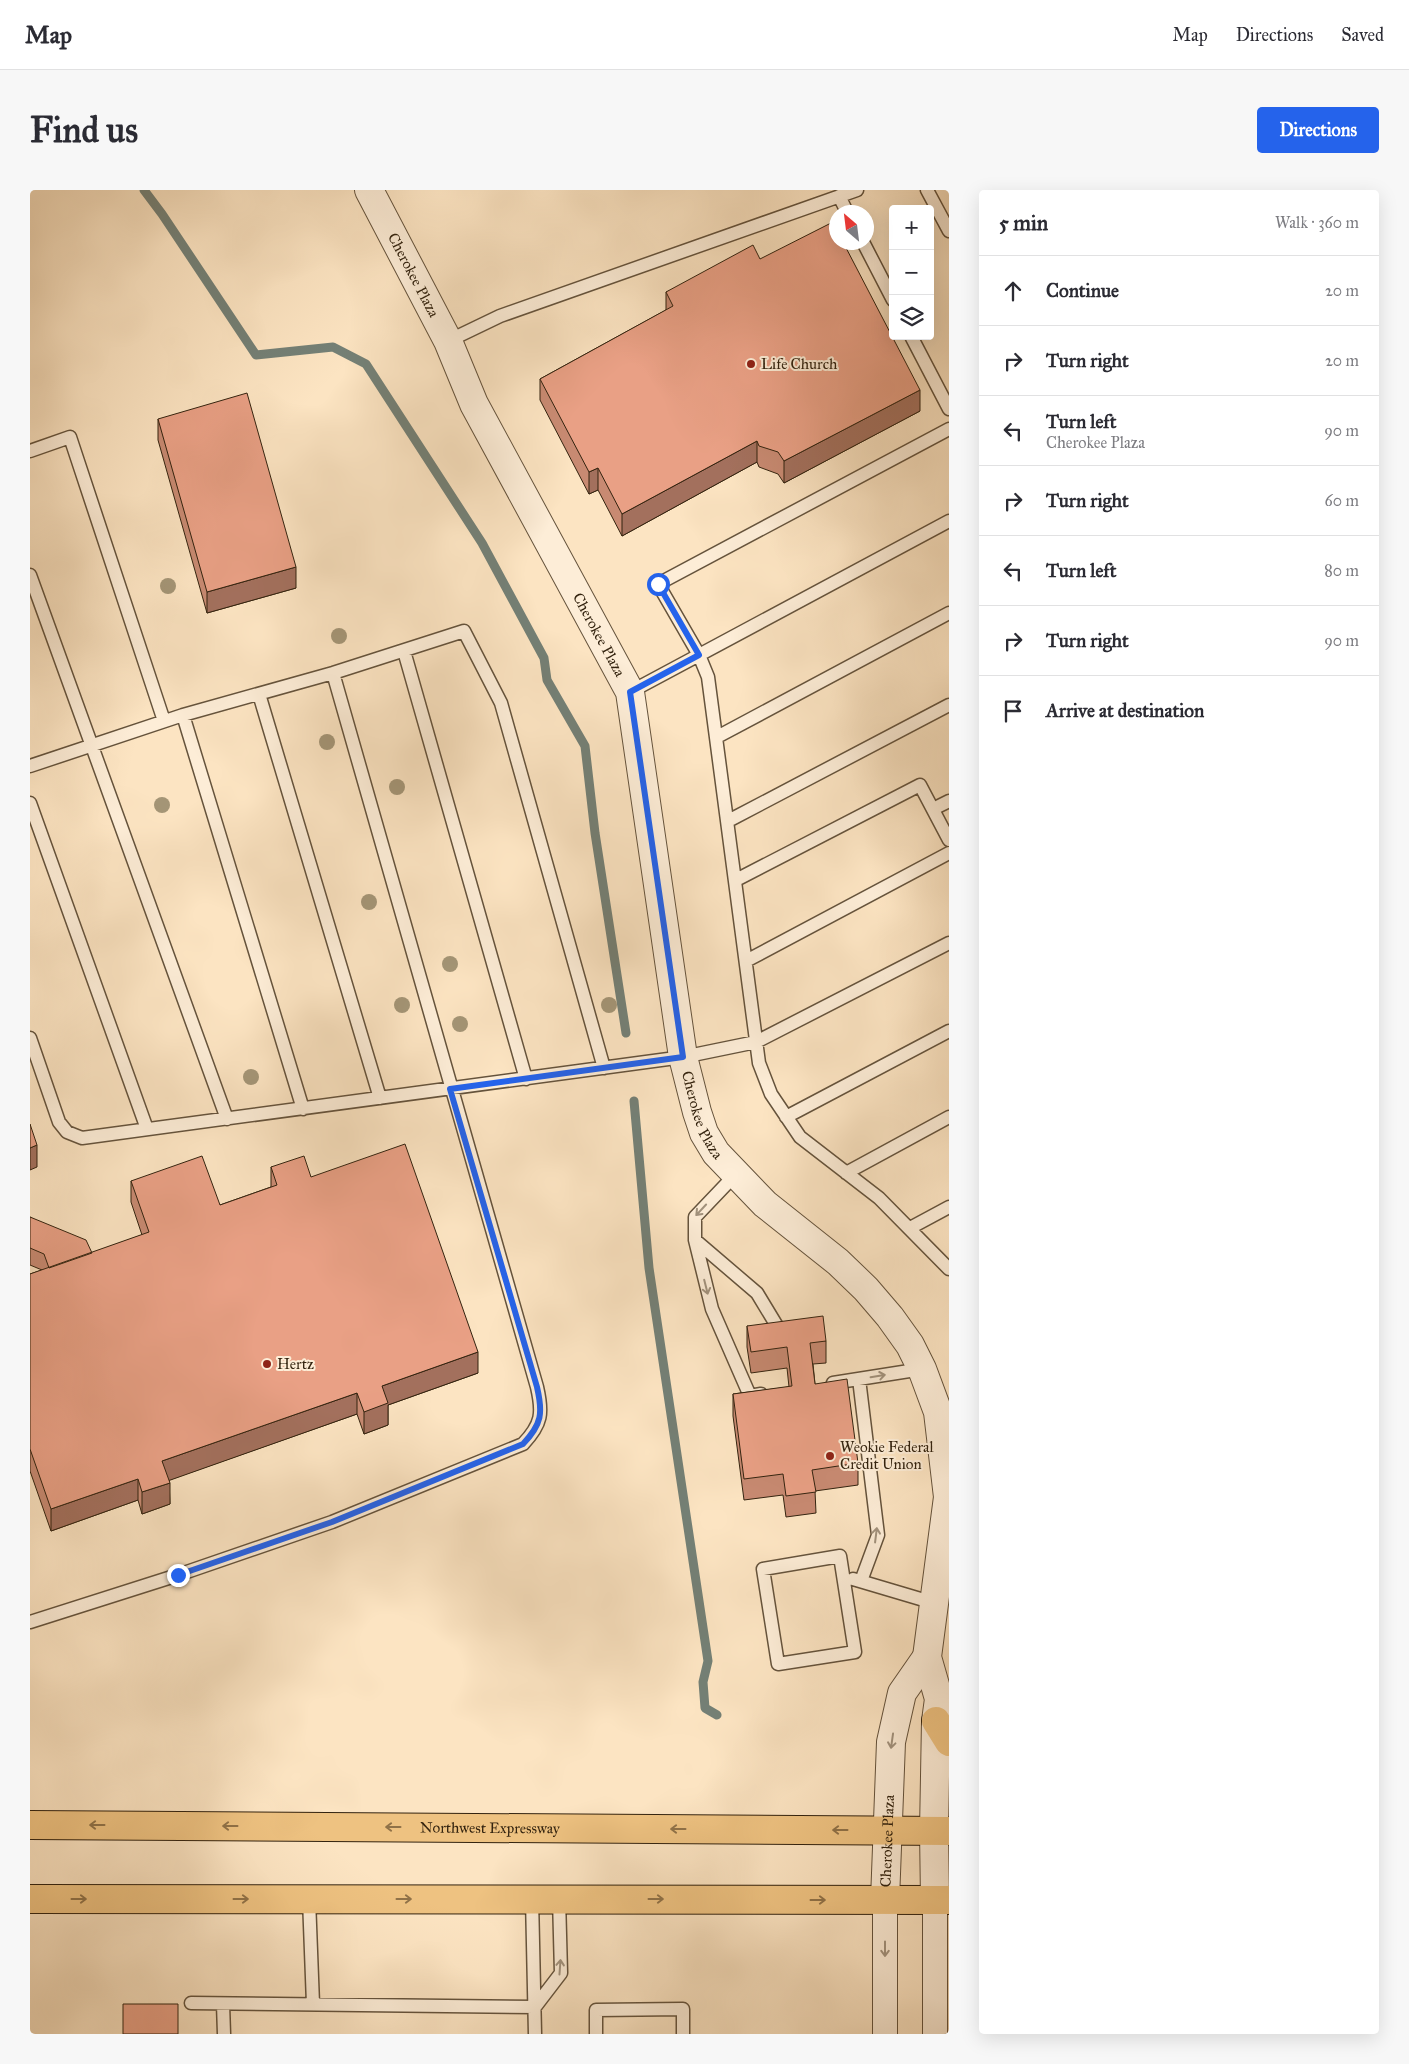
<!DOCTYPE html>
<html lang="en">
<head>
<meta charset="utf-8">
<style>
  :root { --surface:#fff; --page:#f7f7f7; --text:#2b2b33; --muted:#7c7c81; --line:#e1e1e2; --accent:#2563eb }
  body { margin:0; font-family:"IM FELL Great Primer",serif; background:var(--page); color:var(--text) }
  .controls { position:absolute; right:15px; top:15px; display:grid; overflow:hidden; border-radius:5px; box-shadow:0 5px 20px #0002 }
  .controls button { width:45px; height:45px; display:grid; place-items:center; padding:0; border:0; border-bottom:1px solid var(--line); background:var(--surface); color:var(--text); font:25px sans-serif }
  .compass { position:absolute; left:799px; top:15px; width:45px; height:45px; border-radius:50%; background:var(--surface); box-shadow:0 5px 20px #0002; rotate:332deg }
  .stop { position:absolute; width:15px; height:15px; margin:-11px; border:4px solid #2563eb; border-radius:50%; background:#fff }
  .stop.end { background:#2563eb; border-color:#fff; box-shadow:0 1px 5px #0008 }
  .list { margin:0; padding:0; list-style:none }
  h2 { display:flex; justify-content:space-between; align-items:center; height:65px; margin:0; padding:0 20px; font-size:21px }
  h2 small { font-size:16px; font-weight:400; color:var(--muted) }
  .list li { display:grid; grid-template-columns:32px 1fr auto; gap:15px; align-items:center; box-sizing:border-box; height:70px; padding:0 20px; border-top:1px solid var(--line) }
  .list b { display:block; font-size:19px; white-space:nowrap }
  .list p { margin:0; font-size:16px; white-space:nowrap; color:var(--muted) }
  .list em { font-size:16px; font-style:normal; color:var(--muted) }
  .icon { flex:none; width:28px; height:28px; fill:none; stroke:currentColor; stroke-width:2; stroke-linecap:round; stroke-linejoin:round }
  .map { position:relative; flex:none; width:919px; height:1844px; overflow:hidden; border-radius:5px }
  header { display:flex; align-items:center; gap:30px; box-sizing:border-box; height:70px; padding:0 25px; background:var(--surface); border-bottom:1px solid var(--line) }
  header strong { font-size:24px }
  nav { display:flex; gap:28px; margin-inline-start:auto; font-size:18px }
  .intro { display:flex; align-items:center; justify-content:space-between; box-sizing:border-box; height:120px; padding:0 30px }
  h1 { margin:0; font-size:35px }
  .button { padding:12px 22px; border-radius:5px; background:var(--accent); color:#fff; font-size:18px; font-weight:700 }
  main { display:flex; gap:30px; padding:0 30px }
  aside { flex:1; background:var(--surface); border-radius:5px; box-shadow:0 5px 20px #0002 }
  .map>svg:first-child { display:block }
  .lines { fill:none; stroke-linecap:round; stroke-linejoin:round }
  .stream { stroke:#748076; stroke-width:9 }
  .service-casing { stroke:#65533c; stroke-width:15 }
  .minor-casing { stroke:#65533c; stroke-width:26 }
  .tertiary-casing { stroke:#65533c; stroke-width:30 }
  .trunk-casing { stroke:#33230f; stroke-width:30 }
  .service { stroke:#fdedd7; stroke-width:12 }
  .minor { stroke:#fdedd7; stroke-width:24 }
  .tertiary { stroke:#fdedd7; stroke-width:28 }
  .trunk { stroke:#eec281; stroke-width:28 }
  .tree { fill:#a49576 }
  .wall { fill:#c88a72; stroke:#33230f }
  .shaded-wall { fill:#a3705d; stroke:#33230f }
  .building { fill:#e9a085; stroke:#33230f }
  .oneway { stroke:#a2927d }
  .oneway2 { stroke:#907248 }
  .route { stroke:#2563eb; stroke-width:6 }
  .poi-dot { fill:#8f2418; stroke:#fdedd7; stroke-width:2 }
  .labels { text-anchor:middle; dominant-baseline:central; stroke-width:4; stroke-linejoin:round; paint-order:stroke }
  .street-label { font-size:15px; fill:#33230f; stroke:#fdedd7 }
  .poi-label { font-size:15px; fill:#33230f; stroke:#fdedd7; text-anchor:start }
</style>
</head>
<body>
<header>
<strong>Map</strong>
<nav><a>Map</a><a>Directions</a><a>Saved</a></nav>
</header>
<div class="intro"><h1>Find us</h1><a class="button">Directions</a></div>
<main>
<div class="map">
<svg width="919" height="1844" viewBox="0 0 919 1844">
  <rect width="100%" height="100%" fill="#fce4c2"/>
  <filter id="stains"><feTurbulence type="fractalNoise" baseFrequency=".004" numOctaves="4"/><feColorMatrix values="0 0 0 0 .2 0 0 0 0 .09 0 0 0 0 .02 0 0 0 .5 -.17"/></filter>
  <radialGradient id="worn" r=".72"><stop offset=".6" stop-color="#630" stop-opacity="0"/><stop offset="1" stop-color="#630" stop-opacity=".3"/></radialGradient>
  <g class="lines">
    <path class="stream" d="M114 0 132 24 226 165 303 157 336 174 452 353 514 468 517 490 555 556 565 643 596 843
      M604 911 619 1078 678 1471 673 1492 675 1518 687 1525"/>
    <defs>
      <path id="service" d="M897 0 919 41
        M809 6 817 22
        M833 52 863 110
        M881 146 919 219
        M418 151 470 126 827 0
        M919 239 628 394 669 465 678 487 729 873 741 904 770 947 849 1008 919 1079
        M0 261 40 247 134 531
        M0 385 197 929
        M374 461 496 889
        M600 502 919 331
        M229 504 350 908
        M153 525 273 919
        M687 547 919 423
        M0 576 153 525 303 483 434 441 471 513 574 878
        M0 613 117 939
        M903 619 919 611
        M698 631 919 515
        M706 690 890 595 919 650
        M716 771 919 663
        M0 848 29 932 37 942 52 948 653 867 726 852 919 753
        M756 927 919 841
        M816 983 919 927
        M705 985 665 1027V1050L727 1103 753 1146
        M880 1038 919 1017
        M665 1050 682 1119 720 1206 731 1204
        M829 1189 848 1345 831 1391
        M803 1193 892 1179
        M810 1366 825 1462 748 1474 733 1379Z
        M823 1389 904 1413
        M0 1432 148 1385 302 1332 493 1254C512 1234 513 1223 507 1197L303 483
        M502 1708 505 1844
        M279 1709 283 1814
        M161 1813 505 1817
        M193 1814 194 1844
        M505 1817 531 1783 529 1708
        M566 1844V1820L653 1819V1844"/>
      <path id="minor" d="M855 1844V1710
        M905 1844V1710"/>
      <g id="tertiary">
        <path id="s1" d="M339 0 418 151 444 214 600 502 653 867 667 922 674 943 686 963 735 1014 808 1072 836 1099 860 1127 880 1155 892 1179 908 1222 918 1307 897 1467 909 1509 906 1531 904 1641 905 1710"/>
        <path id="s2" d="M855 1710 861 1552 872 1503 897 1467"/>
      </g>
      <g id="trunk">
        <path d="M906 1531 919 1552"/>
        <path id="s3" d="M0 1635 919 1641"/>
        <path d="M0 1709 919 1710"/>
      </g>
    </defs>
    <use href="#service" class="service-casing"/>
    <use href="#minor" class="minor-casing"/>
    <use href="#tertiary" class="tertiary-casing"/>
    <use href="#trunk" class="trunk-casing"/>
    <use href="#service" class="service"/>
    <use href="#minor" class="minor"/>
    <use href="#tertiary" class="tertiary"/>
    <use href="#trunk" class="trunk"/>
  </g>
  <g class="tree">
    <circle cx="138" cy="396" r="8"/>
    <circle cx="309" cy="446" r="8"/>
    <circle cx="297" cy="552" r="8"/>
    <circle cx="367" cy="597" r="8"/>
    <circle cx="132" cy="615" r="8"/>
    <circle cx="339" cy="712" r="8"/>
    <circle cx="420" cy="774" r="8"/>
    <circle cx="372" cy="815" r="8"/>
    <circle cx="579" cy="815" r="8"/>
    <circle cx="430" cy="834" r="8"/>
    <circle cx="221" cy="887" r="8"/>
  </g>
  <path class="wall" d="M730 69 890 221 754 293 748 284 729 277 727 272 592 346 568 300 559 304 510 210V189L636 120V102Z
    M128 229 266 398 177 423 128 250Z
    M241 977 281 987 448 1183 358 1215V1235L334 1244 327 1224 139 1290 140 1314 112 1324 108 1310 21 1341 0 1281V1084L12 1080 0 1075V1027L62 1063 112 1045 101 1012V991L190 1015 241 997Z
    M717 1136 796 1151V1173L783 1174 785 1194 828 1273V1295L785 1301 786 1323 756 1327 753 1305 714 1310 703 1226V1204L759 1197 757 1178 721 1183 717 1157Z"/>
  <path class="shaded-wall" d="M890 200V221L754 293V271Z
    M727 251V272L592 346V324Z
    M568 278V300L559 304V282Z
    M266 377V398L177 423V402Z
    M7 955V977L0 980V958Z
    M448 1162V1183L358 1215V1235L334 1244V1222L352 1196Z
    M327 1203V1224L132 1293V1271Z
    M108 1289V1310L21 1341V1319Z
    M140 1293V1314L112 1324V1302Z"/>
  <path class="building" d="M803 32 806 40V52H813L890 200 754 271 748 262 729 256 727 251 592 324 568 278 559 282 510 189 643 116 636 102 723 55 730 69Z
    M217 203 266 377 177 402 128 229Z
    M0 934 7 955 0 958Z
    M375 954 448 1162 352 1196 358 1213 334 1222 327 1203 132 1271 140 1293 112 1302 108 1289 21 1319 0 1259V1084L119 1042 101 991 172 966 190 1015 247 995 241 977 274 966 281 987Z
    M0 1027 56 1050 62 1063 19 1078 14 1064 0 1058Z
    M793 1126 796 1151 780 1153 785 1194 817 1189 828 1273 782 1280 786 1302 756 1306 753 1284 714 1289 703 1204 762 1196 757 1157 721 1162 717 1136Z
    M93 1814H148V1844H93Z"/>
  <defs><path id="oneway-shaft" d="M-6 0H5M1.5-3L5.5 0L1.5 3" fill="none" stroke-width="1.6" stroke-linecap="round" stroke-linejoin="round" transform="scale(1.25)"/></defs>
  <g class="oneway">
    <use href="#oneway-shaft" transform="translate(671 1020) rotate(133)"/>
    <use href="#oneway-shaft" transform="translate(676 1097) rotate(76)"/>
    <use href="#oneway-shaft" transform="translate(848 1186) rotate(-9)"/>
    <use href="#oneway-shaft" transform="translate(846 1345) rotate(-83)"/>
    <use href="#oneway-shaft" transform="translate(862 1551) rotate(98)"/>
    <use href="#oneway-shaft" transform="translate(855 1759) rotate(90)"/>
    <use href="#oneway-shaft" transform="translate(530 1777) rotate(-86)"/>
  </g>
  <g class="oneway2">
    <use href="#oneway-shaft" transform="translate(67 1635) rotate(-180)"/>
    <use href="#oneway-shaft" transform="translate(200 1636) rotate(-180)"/>
    <use href="#oneway-shaft" transform="translate(363 1637) rotate(-180)"/>
    <use href="#oneway-shaft" transform="translate(648 1639) rotate(-180)"/>
    <use href="#oneway-shaft" transform="translate(810 1640) rotate(-180)"/>
    <use href="#oneway-shaft" transform="translate(49 1709)"/>
    <use href="#oneway-shaft" transform="translate(211 1709)"/>
    <use href="#oneway-shaft" transform="translate(374 1709)"/>
    <use href="#oneway-shaft" transform="translate(626 1709)"/>
    <use href="#oneway-shaft" transform="translate(788 1710)"/>
  </g>
  <g class="lines">
    <path class="route" d="M148 1385 302 1332 493 1254C512 1234 513 1223 507 1197L420 899 653 867 600 502 669 465 628 394"/>
  </g>
  <g class="poi-dot">
    <circle cx="721" cy="174" r="5"/>
    <circle cx="237" cy="1174" r="5"/>
    <circle cx="800" cy="1266" r="5"/>
  </g>
  <g class="labels">
    <g class="street-label">
      <text stroke="none"><textPath href="#s1" startOffset="96">Cherokee Plaza</textPath></text>
      <text stroke="none"><textPath href="#s1" startOffset="501">Cherokee Plaza</textPath></text>
      <text stroke="none"><textPath href="#s1" startOffset="996">Cherokee Plaza</textPath></text>
      <text stroke="none"><textPath href="#s3" startOffset="460">Northwest Expressway</textPath></text>
      <text stroke="none"><textPath href="#s2" startOffset="59">Cherokee Plaza</textPath></text>
    </g>
    <g class="poi-label">
      <text x="731" y="174">Life Church</text>
      <text x="247" y="1174">Hertz</text>
      <text x="810" y="1257">Weokie Federal<tspan x="810" dy="17">Credit Union</tspan></text>
    </g>
  </g>
  <rect width="100%" height="100%" filter="url(#stains)"/>
  <rect width="100%" height="100%" fill="url(#worn)"/>
</svg>
<div class="controls">
<button>+</button>
<button>−</button>
<button><svg class="icon" aria-label="layers" viewBox="0 0 24 24"><path d="M12 4l9 5-9 5-9-5zM3 14l9 5 9-5"/></svg></button>
</div>
<svg class="compass" viewBox="-18 -18 36 36"><path d="M0-13l5 13h-10z" fill="#e53935"/><path d="M0 13l5-13h-10z" fill="#7c7c81"/></svg>
<div class="stop" style="left:628px;top:394px"></div>
<div class="stop end" style="left:148px;top:1385px"></div>
</div>
<aside>
<h2>5 min<small>Walk · 360 m</small></h2>
<ul class="list">
<li><svg class="icon" aria-label="ahead" viewBox="0 0 24 24"><path d="M12 20V5M6 11l6-6 6 6"/></svg><div><b>Continue</b></div><em>20 m</em></li>
<li><svg class="icon" aria-label="right" viewBox="0 0 24 24"><path d="M7 20v-9h11M14 6l5 5-5 5"/></svg><div><b>Turn right</b></div><em>20 m</em></li>
<li><svg class="icon" aria-label="left" viewBox="0 0 24 24"><path d="M17 20v-9H6M10 6l-5 5 5 5"/></svg><div><b>Turn left</b><p>Cherokee Plaza</p></div><em>90 m</em></li>
<li><svg class="icon" aria-label="right" viewBox="0 0 24 24"><path d="M7 20v-9h11M14 6l5 5-5 5"/></svg><div><b>Turn right</b></div><em>60 m</em></li>
<li><svg class="icon" aria-label="left" viewBox="0 0 24 24"><path d="M17 20v-9H6M10 6l-5 5 5 5"/></svg><div><b>Turn left</b></div><em>80 m</em></li>
<li><svg class="icon" aria-label="right" viewBox="0 0 24 24"><path d="M7 20v-9h11M14 6l5 5-5 5"/></svg><div><b>Turn right</b></div><em>90 m</em></li>
<li><svg class="icon" aria-label="arrive" viewBox="0 0 24 24"><path d="M6 21V4h12l-3 4 3 4H6"/></svg><div><b>Arrive at destination</b></div></li>
</ul>
</aside>
</main>
</body>
</html>
